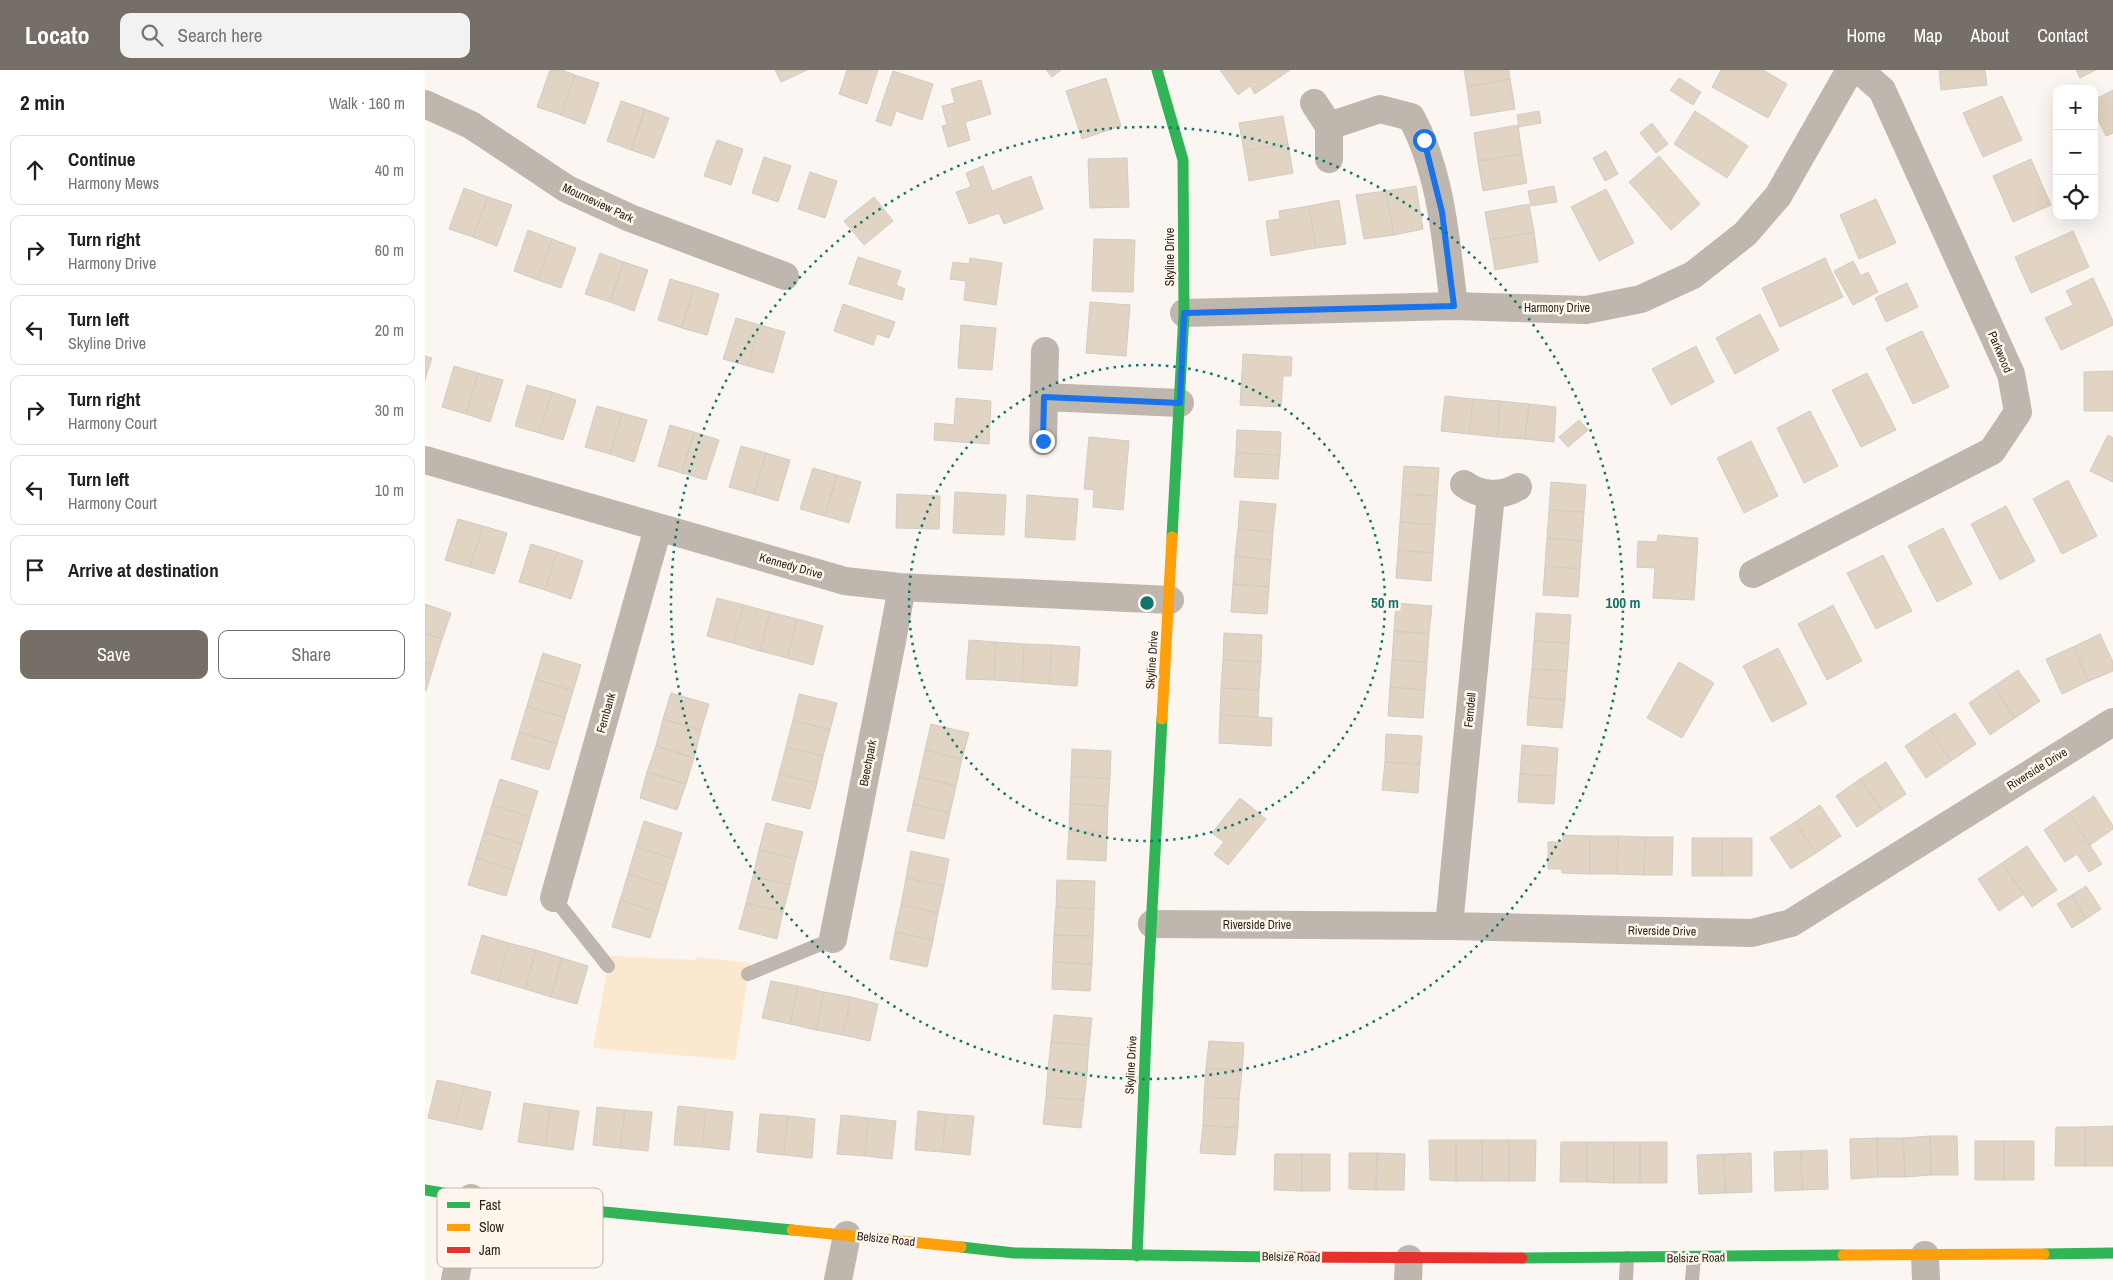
<!DOCTYPE html>
<html lang="en">
<head>
<meta charset="utf-8">
<style>
  :root { --surface:#fff; --page:#f2f2f2; --text:#202124; --muted:#757577; --line:#e0e0e0; --accent:#756f67 }
  body { margin:0; font-family:"Archivo Narrow",sans-serif; background:var(--page); color:var(--text) }
  .controls { position:absolute; right:15px; top:15px; display:grid; overflow:hidden; border-radius:10px; box-shadow:0 5px 20px #0002 }
  .controls button { width:45px; height:45px; display:grid; place-items:center; padding:0; border:0; border-bottom:1px solid var(--line); background:var(--surface); color:var(--text); font:25px sans-serif }
  .stop { position:absolute; width:15px; height:15px; margin:-11px; border:4px solid #1a73e8; border-radius:50%; background:#fff }
  .stop.end { background:#1a73e8; border-color:#fff; box-shadow:0 1px 5px #0008 }
  .list { margin:0; padding:0; list-style:none }
  h2 { display:flex; justify-content:space-between; align-items:center; height:65px; margin:0; padding:0 20px; font-size:21px }
  h2 small { font-size:16px; font-weight:400; color:var(--muted) }
  .list li { display:grid; grid-template-columns:32px 1fr auto; gap:15px; align-items:center; box-sizing:border-box; height:70px; margin:0 10px 10px; padding:0 10px; border:1px solid var(--line); border-radius:10px }
  .list b { display:block; font-size:19px; white-space:nowrap }
  .list p { margin:0; font-size:16px; white-space:nowrap; color:var(--muted) }
  .list em { font-size:16px; font-style:normal; color:var(--muted) }
  .actions { display:flex; gap:10px; padding:15px 20px }
  .actions a { flex:1; padding:11px 0; border:1px solid var(--accent); border-radius:10px; text-align:center; font-size:18px; color:var(--accent) }
  .actions .main { background:var(--accent); color:#fff }
  .icon { flex:none; width:28px; height:28px; fill:none; stroke:currentColor; stroke-width:2; stroke-linecap:round; stroke-linejoin:round }
  .map { position:relative; flex:none; width:1688px; height:1210px; overflow:hidden }
  header { display:flex; align-items:center; gap:30px; box-sizing:border-box; height:70px; padding:0 25px; background:var(--accent); color:#fff }
  header strong { font-size:24px }
  nav { display:flex; gap:28px; margin-inline-start:auto; font-size:18px }
  .search { width:350px; height:45px; background:var(--page); display:flex; align-items:center; gap:12px; box-sizing:border-box; padding:0 18px; border-radius:10px; color:var(--muted); font-size:19px }
  main { display:flex }
  aside { flex:1; background:var(--surface) }
  .map>svg:first-child { display:block }
  .green { fill:#fce8cf }
  .building { fill:#e2d4c2; stroke:#d1ccc5 }
  .lines { fill:none; stroke-linecap:round; stroke-linejoin:round }
  .lane { stroke:#bfb7ad; stroke-width:14 }
  .street { stroke:#bfb7ad; stroke-width:28 }
  .fast { stroke:#30b455; stroke-width:11 }
  .slow { stroke:#ff9f0a; stroke-width:11 }
  .jam { stroke:#e5322d; stroke-width:11 }
  .route { stroke:#1a73e8; stroke-width:6 }
  .ring { fill:none; stroke:#0f766e; stroke-width:2.5; stroke-dasharray:2.5 5 }
  .labels { text-anchor:middle; dominant-baseline:central; stroke-width:5; stroke-linejoin:round; paint-order:stroke }
  .street-label { font-size:12px; fill:#2d261c; stroke:#fff7ed }
  .key { fill:#fff7ed; stroke:#c0b8ae; stroke-width:1 }
  .key-label { font-size:14px; fill:#2d261c }
  .centre { fill:#0f766e; stroke:#fff7ed; stroke-width:2.5 }
  .ring-label { font-size:15px; text-anchor:middle; font-weight:bold; fill:#0f766e; stroke:#fff7ed; stroke-width:5; stroke-linejoin:round; paint-order:stroke }
</style>
</head>
<body>
<header>
<strong>Locato</strong>
<div class="search"><svg class="icon" aria-label="search" viewBox="0 0 24 24"><circle cx="10" cy="10" r="6"/><path d="M15 15l6 6"/></svg>Search here</div>
<nav><a>Home</a><a>Map</a><a>About</a><a>Contact</a></nav>
</header>
<main>
<aside>
<h2>2 min<small>Walk · 160 m</small></h2>
<ul class="list">
<li><svg class="icon" aria-label="ahead" viewBox="0 0 24 24"><path d="M12 20V5M6 11l6-6 6 6"/></svg><div><b>Continue</b><p>Harmony Mews</p></div><em>40 m</em></li>
<li><svg class="icon" aria-label="right" viewBox="0 0 24 24"><path d="M7 20v-9h11M14 6l5 5-5 5"/></svg><div><b>Turn right</b><p>Harmony Drive</p></div><em>60 m</em></li>
<li><svg class="icon" aria-label="left" viewBox="0 0 24 24"><path d="M17 20v-9H6M10 6l-5 5 5 5"/></svg><div><b>Turn left</b><p>Skyline Drive</p></div><em>20 m</em></li>
<li><svg class="icon" aria-label="right" viewBox="0 0 24 24"><path d="M7 20v-9h11M14 6l5 5-5 5"/></svg><div><b>Turn right</b><p>Harmony Court</p></div><em>30 m</em></li>
<li><svg class="icon" aria-label="left" viewBox="0 0 24 24"><path d="M17 20v-9H6M10 6l-5 5 5 5"/></svg><div><b>Turn left</b><p>Harmony Court</p></div><em>10 m</em></li>
<li><svg class="icon" aria-label="arrive" viewBox="0 0 24 24"><path d="M6 21V4h12l-3 4 3 4H6"/></svg><div><b>Arrive at destination</b></div></li>
</ul>
<div class="actions"><a class="main">Save</a><a>Share</a></div>
</aside>
<div class="map">
<svg width="1688" height="1210" viewBox="0 0 1688 1210">
  <rect width="100%" height="100%" fill="#fbf6f1"/>
  <path class="green" d="M185 886 270 890 271 887 325 893 310 990 168 978Z"/>
  <path class="building" d="M125 0H137L150 5 136 45 112 37Z
    M350 0H382L356 12Z
    M422 0H453L442 34 414 24Z
    M621 0H636L627 7Z
    M795 0H852L856 6 830 24 825 16 813 25Z
    M852 0H865L856 6Z
    M1039 0H1084L1085 9 1042 17Z
    M1296 0H1338L1362 14 1343 48 1287 17Z
    M1514 0H1560L1562 15 1516 20Z
    M1651 0H1671L1655 8Z
    M468 1 508 14 497 50 471 41 466 56 451 51Z
    M150 5 174 13 160 54 136 45Z
    M681 8 696 56 657 69 641 21Z
    M1254 8 1276 22 1268 35 1245 20Z
    M1085 9 1090 39 1046 46 1042 17Z
    M556 10 566 44 540 52 545 70 523 77 517 56 522 55 517 36 530 33 526 19Z
    M1688 20V63L1681 66 1669 42V30Z
    M1577 26 1597 70 1558 87 1538 43Z
    M196 31 220 39 206 80 182 71Z
    M220 39 244 48 229 88 206 80Z
    M1114 41 1116 53 1094 57 1092 45Z
    M1270 41 1323 76 1302 108 1249 74Z
    M858 46 863 74 819 81 814 53Z
    M1227 53 1243 74 1231 83 1215 63Z
    M1093 55 1097 84 1053 91 1049 63Z
    M292 70 318 79 306 115 279 106Z
    M863 74 868 103 824 111 819 81Z
    M1181 81 1193 104 1180 111 1168 88Z
    M1097 84 1102 113 1058 121 1053 91Z
    M1234 86 1275 134 1246 160 1204 112Z
    M339 87 366 96 353 132 327 123Z
    M702 88 704 137 665 138 663 89Z
    M1606 89 1626 135 1588 152 1568 106Z
    M558 96 567 121 606 106 618 139 579 154 574 143 544 154 531 122 546 117 541 103Z
    M385 102 412 111 400 148 373 139Z
    M991 116 998 159 969 165 961 121Z
    M1129 116 1132 132 1106 136 1103 121Z
    M39 118 63 127 48 167 24 159Z
    M1181 119 1209 173 1174 191 1146 137Z
    M961 121 969 165 939 169 931 125Z
    M63 127 87 135 72 176 48 167Z
    M449 127 468 151 439 175 419 151Z
    M1451 129 1471 173 1434 189 1415 145Z
    M914 130 921 174 891 178 884 136Z
    M1104 134 1109 162 1065 170 1060 142Z
    M884 136 891 178 846 186 841 151 855 149 854 141Z
    M103 160 127 169 113 210 89 201Z
    M1648 161 1664 197 1606 223 1590 187Z
    M1109 162 1113 192 1070 200 1065 170Z
    M127 169 151 178 136 218 113 210Z
    M669 169 710 170 708 222 667 221Z
    M175 183 199 192 185 232 160 224Z
    M433 187 476 201 471 215 480 219 477 230 424 214Z
    M545 188 577 193 571 235 539 230 541 211 525 209 528 192 544 194Z
    M1400 188 1418 227 1355 257 1337 218Z
    M1428 191 1436 206 1443 202 1453 222 1428 235 1409 201Z
    M199 192 223 200 209 241 185 232Z
    M1668 208 1688 251V255L1636 280 1620 248 1648 235 1641 221Z
    M245 209 269 216 257 258 233 250Z
    M1482 213 1493 237 1461 252 1450 228Z
    M269 216 294 224 282 265 257 258Z
    M665 232 705 235 701 286 661 283Z
    M418 234 470 252 464 268 452 264 448 275 409 261Z
    M1335 244 1354 280 1310 304 1291 268Z
    M311 248 335 255 323 296 298 289Z
    M335 255 360 262 348 303 323 296Z
    M536 255 571 258 567 300 533 298Z
    M1497 261 1524 317 1488 334 1461 278Z
    M1271 276 1289 312 1246 335 1227 299Z
    M818 284 867 287 866 306H858L856 337 815 335Z
    M0 286 7 288 0 310Z
    M29 296 53 303 41 344 17 337Z
    M1688 301V341H1659V302Z
    M53 303 78 310 65 352 41 344Z
    M1442 303 1471 360 1436 377 1407 320Z
    M102 315 127 322 114 363 90 356Z
    M127 322 151 330 138 370 114 363Z
    M1020 326 1048 329 1044 364 1016 361Z
    M531 328 566 331 564 374 509 370 510 353 529 355Z
    M1048 329 1075 331 1072 367 1044 364Z
    M1075 331 1104 334 1100 369 1072 367Z
    M1104 334 1131 337 1129 372 1100 369Z
    M172 336 197 343 185 384 160 377Z
    M1385 341 1413 396 1379 413 1352 358Z
    M197 343 222 350 209 392 185 384Z
    M1154 350 1163 360 1143 377 1134 367Z
    M245 355 269 362 257 403 233 396Z
    M812 360 856 362 855 385 811 383Z
    M269 362 294 370 281 410 257 403Z
    M1683 365 1688 368V412L1665 401Z
    M664 367 704 371 698 440 668 437 669 420 659 419Z
    M1326 371 1353 426 1319 443 1292 388Z
    M316 376 341 383 329 424 304 417Z
    M341 383 365 390 353 431 329 424Z
    M811 383 855 385 853 409 809 407Z
    M979 396 1014 398 1012 426 977 424Z
    M388 398 412 405 400 446 375 439Z
    M412 405 436 412 424 453 400 446Z
    M1643 410 1672 466 1637 484 1608 429Z
    M1126 412 1161 415 1159 442 1124 440Z
    M530 422 581 425 579 465 528 463Z
    M472 424 515 426 514 459 471 458Z
    M977 424 1012 426 1010 455 975 452Z
    M602 425 653 429 650 470 600 467Z
    M815 431 851 434 848 462 813 459Z
    M1581 436 1610 491 1575 510 1546 454Z
    M1124 440 1159 442 1157 471 1122 468Z
    M33 449 58 456 45 497 20 490Z
    M975 452 1010 455 1008 483 973 480Z
    M58 456 82 463 69 504 45 497Z
    M1518 458 1547 514 1512 532 1483 476Z
    M813 459 848 462 846 490 810 486Z
    M1233 465 1273 468 1269 530 1228 528 1230 498 1212 497 1213 471 1232 472Z
    M1122 468 1157 471 1155 499 1120 496Z
    M106 474 132 482 120 520 94 512Z
    M973 480 1008 483 1006 511 971 508Z
    M132 482 158 491 146 529 120 520Z
    M1458 485 1487 541 1451 559 1422 503Z
    M810 486 846 490 844 517 808 514Z
    M1120 496 1155 499 1153 527 1118 525Z
    M808 514 844 517 842 544 806 542Z
    M292 528 319 535 308 573 282 566Z
    M971 533 1007 536 1004 564 969 561Z
    M0 534 26 543 17 569 0 563Z
    M319 535 345 542 335 581 308 573Z
    M1408 535 1437 591 1402 610 1373 554Z
    M345 542 372 549 362 588 335 581Z
    M1111 543 1146 545 1144 573 1109 571Z
    M372 549 398 556 388 595 362 588Z
    M969 561 1004 564 1002 592 967 590Z
    M0 563 17 569 9 595 0 592Z
    M799 563 837 565 836 592 798 590Z
    M1675 564 1688 592V601L1664 611 1648 577Z
    M544 570 571 572 569 610 541 609Z
    M1109 571 1144 573 1142 601 1107 599Z
    M571 572 599 574 597 612 569 610Z
    M599 574 627 575 624 614 597 612Z
    M627 575 655 577 652 616 624 614Z
    M1648 577 1664 611 1637 624 1621 589Z
    M1353 578 1382 634 1347 652 1318 596Z
    M118 583 156 595 148 621 110 609Z
    M798 590 836 592 834 620 796 618Z
    M967 590 1002 592 1000 620 965 617Z
    M0 592 9 595 1 621H0Z
    M1254 592 1289 613 1257 668 1222 648Z
    M1107 599 1142 601 1140 630 1104 627Z
    M1593 600 1615 631 1590 648 1569 616Z
    M110 609 148 621 140 648 102 636Z
    M1569 616 1590 648 1565 665 1544 633Z
    M965 617 1000 620 998 648 963 646Z
    M796 618 834 620 833 647 795 645Z
    M246 623 284 634 276 660 238 649Z
    M374 624 412 633 405 660 368 650Z
    M1104 627 1140 630 1137 658 1102 655Z
    M102 636 140 648 132 674 94 662Z
    M1530 643 1551 674 1526 691 1505 659Z
    M795 645 847 648 846 676 794 673Z
    M238 649 276 660 269 688 231 676Z
    M368 650 405 660 398 686 361 677Z
    M506 654 544 663 537 689 500 680Z
    M1505 659 1526 691 1501 708 1480 676Z
    M94 662 132 674 124 700 86 689Z
    M961 664 997 666 995 694 960 692Z
    M1097 675 1133 678 1131 706 1095 704Z
    M231 676 269 688 261 714 222 702Z
    M361 677 398 686 392 713 354 704Z
    M647 679 686 681 685 708 646 707Z
    M500 680 537 689 531 716 494 707Z
    M960 692 995 694 993 723 957 720Z
    M1461 692 1481 724 1457 740 1435 709Z
    M222 702 261 714 252 740 215 728Z
    M354 704 392 713 385 739 347 730Z
    M1095 704 1131 706 1129 734 1093 732Z
    M494 707 531 716 525 743 488 734Z
    M646 707 685 708 683 736 645 734Z
    M75 709 113 721 105 747 67 735Z
    M1435 709 1457 740 1432 757 1411 726Z
    M1669 726 1688 756V759L1665 775 1644 743Z
    M815 728 841 749 803 795 789 784 799 772 787 763Z
    M488 734 525 743 519 769 482 761Z
    M645 734 683 736 682 763 644 761Z
    M67 735 105 747 97 774 59 762Z
    M1395 735 1416 766 1391 783 1370 752Z
    M1644 743 1677 794 1664 802 1652 784 1640 792 1619 760Z
    M219 751 257 763 249 789 211 777Z
    M1370 752 1391 783 1366 799 1345 768Z
    M341 753 378 762 371 789 334 780Z
    M644 761 682 763 681 791 642 789Z
    M59 762 97 774 89 800 51 788Z
    M1138 765 1165 766V804L1137 803V799H1123V772H1138Z
    M1165 766H1193L1192 804H1165Z
    M1193 766 1220 767 1219 805 1192 804Z
    M1220 767H1248L1247 805H1219Z
    M1267 768H1297V806H1267Z
    M1297 768H1327V806H1297Z
    M1602 776 1632 820 1607 837 1577 793Z
    M211 777 249 789 241 816 203 804Z
    M334 780 371 789 365 815 328 806Z
    M486 781 524 789 519 816 481 808Z
    M51 788 89 800 81 826 43 815Z
    M1577 793 1599 824 1574 841 1553 809Z
    M203 804 241 816 233 842 195 830Z
    M328 806 365 815 358 842 321 833Z
    M481 808 519 816 513 843 476 835Z
    M632 810 670 811 669 839 631 837Z
    M1661 816 1676 839 1661 849 1647 825Z
    M1647 825 1661 849 1647 858 1632 834Z
    M195 830 233 842 225 868 187 857Z
    M321 833 358 842 352 869 314 859Z
    M476 835 513 843 508 870 470 862Z
    M631 837 669 839 668 866 629 865Z
    M470 862 508 870 502 897 465 889Z
    M57 865 84 873 73 911 46 903Z
    M629 865 668 866 667 894 628 892Z
    M84 873 111 880 100 919 73 911Z
    M111 880 137 888 126 927 100 919Z
    M137 888 163 896 152 934 126 927Z
    M628 892 667 894 665 921 627 919Z
    M346 911 373 916 365 954 337 948Z
    M373 916 399 922 391 960 365 954Z
    M399 922 426 927 418 965 391 960Z
    M426 927 453 934 445 971 418 965Z
    M629 945 667 948 664 975 626 972Z
    M784 971 819 973 817 1001 781 998Z
    M626 972 664 975 662 1003 623 999Z
    M781 998 817 1001 814 1029 779 1027Z
    M623 999 662 1003 659 1030 621 1027Z
    M12 1010 39 1016 30 1054 3 1048Z
    M39 1016 66 1022 57 1060 30 1054Z
    M621 1027 659 1030 656 1058 618 1054Z
    M779 1027 814 1029 813 1058 778 1055Z
    M99 1033 126 1037 120 1076 93 1072Z
    M253 1036 281 1039 277 1077 249 1075Z
    M126 1037 154 1041 148 1080 120 1076Z
    M172 1037 200 1040 195 1078 168 1075Z
    M281 1039 308 1042 304 1080 277 1077Z
    M200 1040 227 1042 223 1081 195 1078Z
    M493 1041 521 1044 517 1082 490 1080Z
    M335 1044 363 1046 359 1085 332 1082Z
    M521 1044 549 1046 545 1085 517 1082Z
    M416 1045 443 1048 440 1086 412 1084Z
    M363 1046 390 1049 387 1088 359 1085Z
    M443 1048 471 1051 467 1089 440 1086Z
    M778 1055 813 1058 810 1085 775 1083Z
    M1688 1056V1096H1660V1057Z
    M1631 1057H1660V1096H1630Z
    M1505 1066H1532L1533 1105H1506Z
    M1505 1066 1506 1105 1480 1107 1478 1068Z
    M1452 1068H1478L1480 1107H1453Z
    M1452 1068 1453 1107 1426 1109 1425 1069Z
    M1004 1070H1031V1111L1005 1110Z
    M1031 1070H1057V1111H1031Z
    M1057 1070H1084V1111H1057Z
    M1084 1070H1111L1110 1111H1084Z
    M1550 1071H1579V1110H1550Z
    M1579 1071H1609V1110H1579Z
    M1136 1072H1162V1112H1135Z
    M1162 1072H1189V1113L1162 1112Z
    M1189 1072H1215V1113H1189Z
    M1215 1072H1242V1113H1215Z
    M1402 1080 1403 1119 1377 1120 1376 1081Z
    M1376 1081 1377 1120 1350 1121 1349 1082Z
    M924 1083H952L951 1120 924 1119Z
    M952 1083 980 1084 979 1120H951Z
    M1326 1083 1327 1122 1300 1123 1299 1084Z
    M850 1084H877V1121L849 1120Z
    M877 1084H905V1121H877Z
    M1299 1084 1300 1123 1274 1124 1272 1085Z"/>
  <g class="lines">
    <path class="lane" d="M129 828 183 896
      M323 904 408 869
      M1201 1210 1202 1188
      M1267 1210 1269 1188"/>
    <path class="street" d="M889 33 904 56V89
      M0 34 46 55 142 119 205 148 360 206
      M904 56 955 39 986 47C1017 104 1021 173 1029 236
      M759 243 1029 236 1161 240 1216 229 1268 205 1320 164 1353 126 1425 0
      M619 327 755 333
      M618 371 620 281
      M0 390 420 511 474 517 745 530
      M1039 414C1055 426 1076 427 1093 417
      M1328 504 1567 381 1593 342 1586 304 1457 20 1434 0
      M129 828 233 458
      M727 854 1024 856 1327 863 1366 853 1688 652
      M1024 856 1066 424
      M408 869 467 571 475 528 474 517
      M1500 1185 1501 1210
      M30 1210 46 1128
      M413 1210 422 1165
      M983 1210 984 1189"/>
    <path class="fast" d="M732 0 758 90 759 243 747 467
      M0 1120 65 1131 367 1160
      M536 1177 589 1183 853 1187
      M1619 1184 1688 1183
      M712 1186 723 916 737 649
      M1097 1188 1418 1185"/>
    <path class="slow" d="M737 649 747 467
      M367 1160 536 1177
      M1418 1185 1619 1184"/>
    <path class="jam" d="M853 1187 1097 1188"/>
  </g>
  <g class="lines">
    <path class="route" d="M618 371 619 327 755 333 759 243 1029 236 1017 142 999 70"/>
  </g>
  <g class="ring">
    <circle cx="722" cy="533" r="238"/>
    <circle cx="722" cy="533" r="476"/>
  </g>
  <g class="labels">
    <g class="street-label">
      <text transform="translate(173 133) rotate(25)">Mourneview Park</text>
      <text transform="translate(745 187) rotate(-90)">Skyline Drive</text>
      <text x="1132" y="238">Harmony Drive</text>
      <text transform="translate(1575 282) rotate(67)">Parkwood</text>
      <text transform="translate(366 496) rotate(16)">Kennedy Drive</text>
      <text transform="translate(727 590) rotate(-86)">Skyline Drive</text>
      <text transform="translate(1045 640) rotate(-84)">Ferndell</text>
      <text transform="translate(181 643) rotate(-74)">Fernbank</text>
      <text transform="translate(443 693) rotate(-79)">Beechpark</text>
      <text transform="translate(1612 699) rotate(-32)">Riverside Drive</text>
      <text x="832" y="855">Riverside Drive</text>
      <text transform="translate(1237 861) rotate(1)">Riverside Drive</text>
      <text transform="translate(706 995) rotate(-87)">Skyline Drive</text>
      <text transform="translate(461 1169) rotate(6)">Belsize Road</text>
      <text transform="translate(866 1187) rotate(1)">Belsize Road</text>
      <text transform="translate(1271 1188) rotate(-1)">Belsize Road</text>
    </g>
  </g>
  <rect x="12" y="1118" width="166" height="80" rx="8" class="key"/>
  <rect x="22" y="1132" width="23" height="6" fill="#30b455"/>
  <rect x="22" y="1154" width="23" height="7" fill="#ff9f0a"/>
  <rect x="22" y="1177" width="23" height="6" fill="#e5322d"/>
  <g class="key-label">
    <text x="54" y="1140">Fast</text>
    <text x="54" y="1162">Slow</text>
    <text x="54" y="1185">Jam</text>
  </g>
  <circle cx="722" cy="533" r="8" class="centre"/>
  <g class="ring-label">
    <text x="960" y="538">50 m</text>
    <text x="1198" y="538">100 m</text>
  </g>
</svg>
<div class="controls">
<button>+</button>
<button>−</button>
<button><svg class="icon" aria-label="locate" viewBox="0 0 24 24"><circle cx="12" cy="12" r="6"/><path d="M12 2v4M12 18v4M2 12h4M18 12h4"/></svg></button>
</div>
<div class="stop" style="left:999px;top:70px"></div>
<div class="stop end" style="left:618px;top:371px"></div>
</div>
</main>
</body>
</html>
